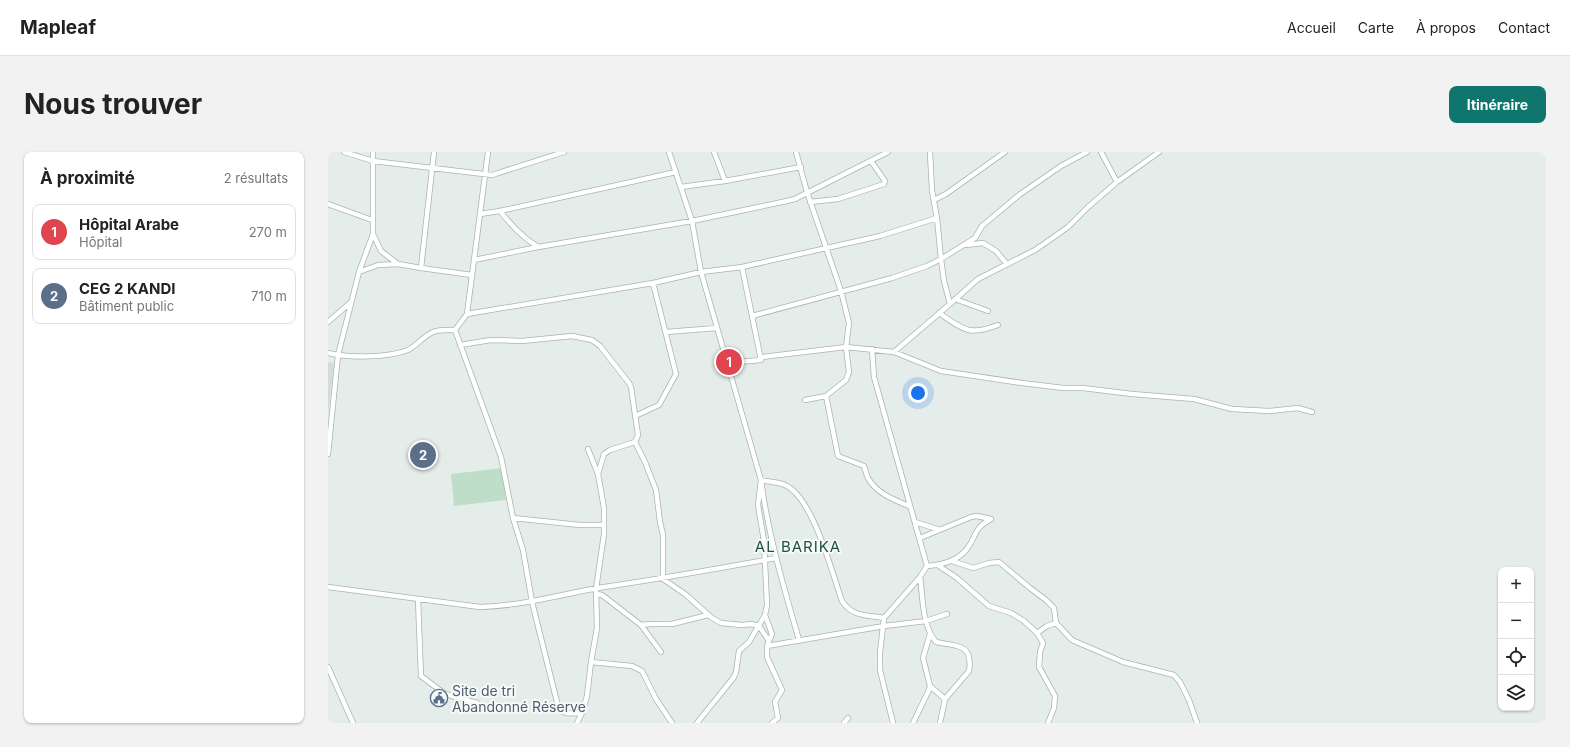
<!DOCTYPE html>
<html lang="fr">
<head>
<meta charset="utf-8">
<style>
  :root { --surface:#fff; --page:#f2f2f2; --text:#222; --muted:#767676; --line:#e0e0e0; --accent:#0f766e }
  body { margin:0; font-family:Inter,sans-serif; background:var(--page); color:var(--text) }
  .controls { position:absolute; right:12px; bottom:12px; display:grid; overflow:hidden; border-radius:8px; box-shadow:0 1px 3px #0004 }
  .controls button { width:36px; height:36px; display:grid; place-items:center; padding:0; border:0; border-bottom:1px solid var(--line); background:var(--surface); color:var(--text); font:20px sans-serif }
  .you { position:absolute; left:590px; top:241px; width:14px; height:14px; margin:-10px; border:3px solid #fff; border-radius:50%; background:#1a73e8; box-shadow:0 0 0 6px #1a73e833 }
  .badge { display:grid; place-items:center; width:26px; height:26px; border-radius:50%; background:var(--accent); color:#fff; font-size:13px; font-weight:700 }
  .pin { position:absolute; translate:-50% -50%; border:2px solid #fff; box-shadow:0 1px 4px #0006 }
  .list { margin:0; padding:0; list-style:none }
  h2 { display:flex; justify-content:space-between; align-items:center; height:52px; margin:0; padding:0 16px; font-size:17px }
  h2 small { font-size:13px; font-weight:400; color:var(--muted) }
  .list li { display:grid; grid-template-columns:26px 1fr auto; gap:12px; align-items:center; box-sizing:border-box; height:56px; margin:0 8px 8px; padding:0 8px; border:1px solid var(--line); border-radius:8px }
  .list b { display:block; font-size:15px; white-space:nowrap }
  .list p { margin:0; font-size:13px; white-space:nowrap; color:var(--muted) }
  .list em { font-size:13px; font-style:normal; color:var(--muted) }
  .icon { flex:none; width:22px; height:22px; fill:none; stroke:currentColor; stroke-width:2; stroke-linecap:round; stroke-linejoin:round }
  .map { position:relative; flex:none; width:1218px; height:571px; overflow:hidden; border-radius:8px }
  header { display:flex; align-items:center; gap:24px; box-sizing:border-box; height:56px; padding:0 20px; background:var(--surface); border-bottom:1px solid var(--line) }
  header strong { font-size:19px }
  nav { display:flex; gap:22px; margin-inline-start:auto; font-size:14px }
  .intro { display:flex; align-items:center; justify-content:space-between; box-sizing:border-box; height:96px; padding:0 24px }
  h1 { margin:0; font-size:28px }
  .button { padding:10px 18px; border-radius:8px; background:var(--accent); color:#fff; font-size:14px; font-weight:700 }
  main { display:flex; gap:24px; padding:0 24px }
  aside { flex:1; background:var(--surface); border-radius:8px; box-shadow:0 1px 3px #0004 }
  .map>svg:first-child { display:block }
  .built { fill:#d2ddd9 }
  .green { fill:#bedec8 }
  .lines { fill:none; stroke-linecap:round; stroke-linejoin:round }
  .minor-casing { stroke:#a7b5b1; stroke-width:6 }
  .minor { stroke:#fff; stroke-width:4.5 }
  .labels { text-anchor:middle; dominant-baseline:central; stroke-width:4; stroke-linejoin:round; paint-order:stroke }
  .service-label { font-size:14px; fill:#4e5e75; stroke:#f5faf7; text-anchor:start }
  .neighbourhood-label { font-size:15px; letter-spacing:1px; fill:#205047; stroke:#f5faf7 }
</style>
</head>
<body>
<header>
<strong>Mapleaf</strong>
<nav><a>Accueil</a><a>Carte</a><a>À propos</a><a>Contact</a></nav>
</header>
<div class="intro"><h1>Nous trouver</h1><a class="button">Itinéraire</a></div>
<main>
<aside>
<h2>À proximité<small>2 résultats</small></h2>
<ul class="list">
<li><span class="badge" style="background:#e0444e">1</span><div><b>Hôpital Arabe</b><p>Hôpital</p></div><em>270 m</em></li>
<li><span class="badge" style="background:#5c6f8a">2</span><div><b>CEG 2 KANDI</b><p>Bâtiment public</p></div><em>710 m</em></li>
</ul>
</aside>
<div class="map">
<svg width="1218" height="571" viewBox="0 0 1218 571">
  <rect width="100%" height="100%" fill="#e4edea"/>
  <path class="built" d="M0 210 6 212 0 263Z"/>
  <path class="green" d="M175 316 178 348 126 354 123 322Z"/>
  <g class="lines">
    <defs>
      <path id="minor" d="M16 0 45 9 164 23 236 0
        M341 0 364 69 373 120 433 328C440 383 456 436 471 488
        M386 0 397 29
        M468 0 479 40 513 139 521 171 518 195 521 220 518 228 498 244 477 248
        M759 0 733 14 691 43 654 74 647 86 613 107 616 129 622 152 650 127 707 98 723 87 740 75 760 55 789 30 831 0
        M773 0 789 30
        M353 35 397 29 473 15
        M606 48 618 42 677 0
        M482 50 510 47 556 32 557 29 543 9
        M0 52 44 68
        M172 59C184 74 194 85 210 95
        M152 62 172 59 348 20
        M45 82 53 99 70 112
        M638 93 655 91 668 99 678 111
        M146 108 210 95 364 69 459 49 467 47 560 0
        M414 115 433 208
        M93 116 106 0
        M31 120 50 113 70 112 93 116 144 123
        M627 147 660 159
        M611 161C636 178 641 184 670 173
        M139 162 325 131 373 120 414 115 552 84 609 66 604 39 602 0
        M424 164 564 126 599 114 613 107 609 66
        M0 170 22 151
        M127 178 173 305 185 366 195 398 204 450 230 554C235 564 244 561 254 561
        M338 180 389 176
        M132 193 163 188 194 189 244 184 264 188 272 194 301 231 303 235 310 283 307 290 282 298 276 302 270 322
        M544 197 546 225 599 414 592 425 556 466 552 500V518L565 571
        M566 200 622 152
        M0 201C20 206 60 206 80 198 89 193 96 184 105 180 112 177 120 178 127 178L139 162 160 0
        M399 211 433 208 434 205 518 195 566 200 613 219 694 231 735 236H755L804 242 866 247 904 257 941 259 970 256 984 260
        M498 244 510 304 536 314C537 317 538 322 540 326 548 341 566 348 581 354
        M307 264 331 253 348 222 325 131
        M307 290 317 310 328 338 332 370 335 383V427L357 442 384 466 393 471 414 473 423 472 431 474 441 489
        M0 302 10 203 31 120 45 82V0
        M185 366 252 373H276
        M587 370 612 378
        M592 386 643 365 649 364 663 367
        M624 409 645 416 661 411 671 410 702 436 718 448 726 456 728 471
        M599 414C613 413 628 410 638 398 650 384 643 378 663 367
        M611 414 629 426 661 454 683 461 696 469 709 481 715 491 712 500 711 515 727 544 726 556 720 571
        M592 425C595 446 594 474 608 490 620 493 640 492 641 506 642 511 642 515 641 519L617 547 612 571
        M0 435 152 455C193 454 230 443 270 436 329 427 388 417 448 406
        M269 442 274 443 313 473 333 500
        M90 447 93 524 117 542 149 551
        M437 463 444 482 439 494V505L454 538 447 550 450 566 444 571
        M313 473 322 472H344L380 463
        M709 481 719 474 728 471 744 488 795 510 846 523 852 530 861 548 869 571
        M439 494 556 474 598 469 619 462
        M263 510 304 514 314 519 328 547 344 571
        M0 515 25 571
        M602 534 617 547
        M249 571 254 561 259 544 263 510 269 476 268 437 276 382V356L270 322 260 297
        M369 571 406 525 408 520 411 499 421 490 437 463 439 453 436 389 430 353 433 328C441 330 450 330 457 333 485 345 504 421 514 449 524 465 539 463 556 466
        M516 571 520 566
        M585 571 601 538 602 534 595 506 602 482"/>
    </defs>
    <use href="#minor" class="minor-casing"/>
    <use href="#minor" class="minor"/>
  </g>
  <defs>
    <symbol id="civic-ring" viewBox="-11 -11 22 22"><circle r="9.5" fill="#f5faf7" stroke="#5c6f8a" stroke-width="1.5"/><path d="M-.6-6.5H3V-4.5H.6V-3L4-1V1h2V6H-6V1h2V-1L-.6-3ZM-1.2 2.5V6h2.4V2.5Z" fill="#5c6f8a"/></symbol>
  </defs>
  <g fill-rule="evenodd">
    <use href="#civic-ring" x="101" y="536" width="20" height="20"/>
  </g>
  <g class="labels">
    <g class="service-label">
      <text x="124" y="538">Site de tri<tspan x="124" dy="16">Abandonné Réserve</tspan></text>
    </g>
    <g class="neighbourhood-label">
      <text x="470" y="394">AL BARIKA</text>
    </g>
  </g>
</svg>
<div class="controls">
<button>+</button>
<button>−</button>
<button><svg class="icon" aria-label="locate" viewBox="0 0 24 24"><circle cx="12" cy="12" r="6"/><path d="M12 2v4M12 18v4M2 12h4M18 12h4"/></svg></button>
<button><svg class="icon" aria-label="layers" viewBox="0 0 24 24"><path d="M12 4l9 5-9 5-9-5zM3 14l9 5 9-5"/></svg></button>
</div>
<div class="you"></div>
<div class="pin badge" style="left:401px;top:210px;background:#e0444e">1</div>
<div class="pin badge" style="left:95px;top:303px;background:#5c6f8a">2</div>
</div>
</main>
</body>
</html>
